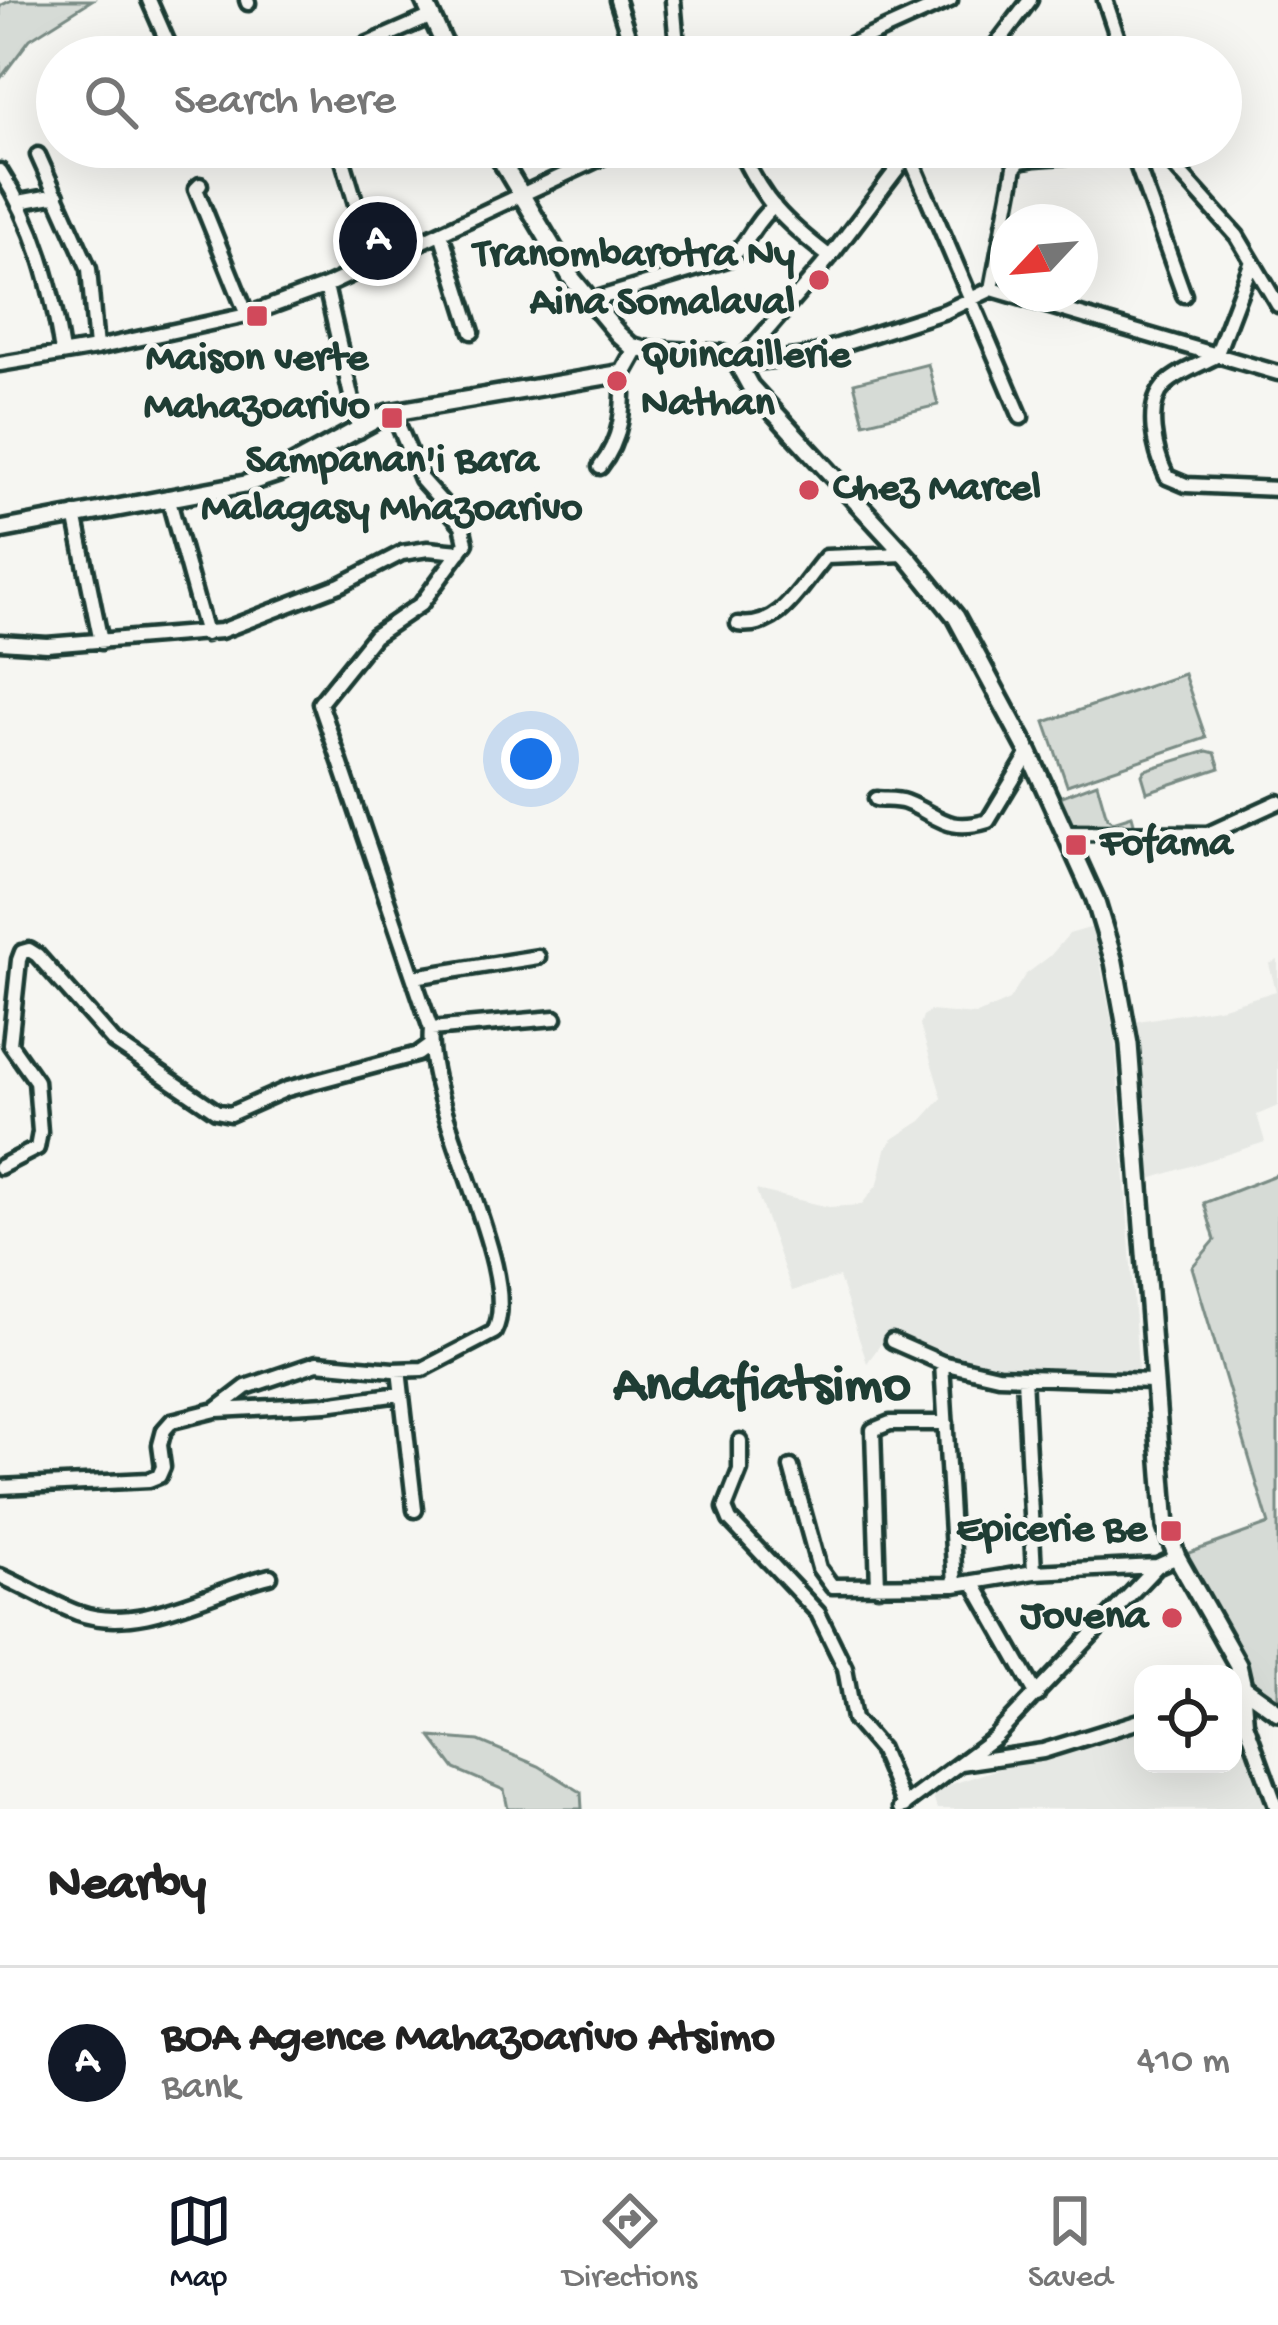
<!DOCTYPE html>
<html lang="en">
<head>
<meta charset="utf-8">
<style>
  :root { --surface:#fff; --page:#f2f2f2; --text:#222; --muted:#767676; --line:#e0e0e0; --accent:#111827 }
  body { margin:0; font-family:"Gochi Hand",sans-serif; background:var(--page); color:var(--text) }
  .controls { position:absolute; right:36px; bottom:36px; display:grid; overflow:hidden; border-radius:24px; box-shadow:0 12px 48px #0002 }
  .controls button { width:108px; height:108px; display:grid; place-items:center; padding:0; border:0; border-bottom:3px solid var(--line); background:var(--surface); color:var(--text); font:60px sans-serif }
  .compass { position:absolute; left:990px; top:204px; width:108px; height:108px; border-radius:50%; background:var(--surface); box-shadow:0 12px 48px #0002; rotate:244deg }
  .you { position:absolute; left:531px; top:759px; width:42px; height:42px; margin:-30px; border:9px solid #fff; border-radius:50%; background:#1a73e8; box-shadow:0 0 0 18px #1a73e833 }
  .badge { display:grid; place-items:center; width:78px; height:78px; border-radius:50%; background:var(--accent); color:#fff; font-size:39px; font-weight:700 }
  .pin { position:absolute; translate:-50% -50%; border:6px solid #fff; box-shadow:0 3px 12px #0006 }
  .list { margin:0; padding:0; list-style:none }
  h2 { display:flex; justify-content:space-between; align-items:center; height:156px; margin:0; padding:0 48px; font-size:51px }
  h2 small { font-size:39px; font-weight:400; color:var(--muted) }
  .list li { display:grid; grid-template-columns:78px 1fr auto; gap:36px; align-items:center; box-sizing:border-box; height:192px; padding:0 48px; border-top:3px solid var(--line) }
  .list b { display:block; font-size:45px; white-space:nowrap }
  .list p { margin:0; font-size:39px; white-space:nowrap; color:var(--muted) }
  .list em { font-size:39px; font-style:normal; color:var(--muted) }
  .icon { flex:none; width:66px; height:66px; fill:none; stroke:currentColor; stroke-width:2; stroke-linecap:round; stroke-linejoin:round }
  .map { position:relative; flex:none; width:1278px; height:1809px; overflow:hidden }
  .search { position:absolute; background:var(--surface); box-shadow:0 12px 48px #0002; left:36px; right:36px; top:36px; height:132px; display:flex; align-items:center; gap:30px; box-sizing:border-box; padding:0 42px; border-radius:66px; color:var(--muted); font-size:45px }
  .sheet { height:348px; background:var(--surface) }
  nav { display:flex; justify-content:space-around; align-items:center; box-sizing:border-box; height:168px; border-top:3px solid var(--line); background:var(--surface); font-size:33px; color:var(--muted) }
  nav a { display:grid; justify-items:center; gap:6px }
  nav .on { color:var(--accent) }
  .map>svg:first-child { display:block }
  .built { fill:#e6e8e4 }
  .green { fill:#d6dbd6; stroke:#7a8c85; stroke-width:3 }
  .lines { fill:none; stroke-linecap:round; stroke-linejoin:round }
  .minor-casing { stroke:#1f3d34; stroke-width:21 }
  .major-casing { stroke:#1f3d34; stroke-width:24 }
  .minor { stroke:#f6f6f2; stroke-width:12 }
  .major { stroke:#f6f6f2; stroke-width:15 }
  .poi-dot { fill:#d1495b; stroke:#f6f6f2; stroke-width:4.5 }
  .labels { text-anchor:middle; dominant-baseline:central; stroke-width:10; stroke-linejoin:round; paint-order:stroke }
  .poi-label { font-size:42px; font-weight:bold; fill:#1f3d34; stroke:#f6f6f2; text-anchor:end }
  .district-label { font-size:54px; font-weight:bold; fill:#1f3d34; stroke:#f6f6f2 }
</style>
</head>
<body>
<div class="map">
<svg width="1278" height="1809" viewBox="0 0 1278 1809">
  <rect width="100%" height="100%" fill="#f6f6f2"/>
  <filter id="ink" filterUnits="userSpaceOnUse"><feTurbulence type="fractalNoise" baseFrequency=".00833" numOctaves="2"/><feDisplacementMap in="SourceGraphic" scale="24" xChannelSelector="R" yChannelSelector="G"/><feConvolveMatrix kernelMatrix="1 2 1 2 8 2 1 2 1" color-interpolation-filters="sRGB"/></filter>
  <g filter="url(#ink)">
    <path class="built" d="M1093 927 1115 1037 1139 1381 998 1376 942 1363 886 1337 867 1363 839 1277 792 1291 756 1190 829 1207 861 1205 878 1184 886 1149 893 1139 921 1121 942 1098 920 1025 923 1016 930 1011 975 1015 1009 1000 1025 975 1050 956 1069 934Z
      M1278 960V1106L1257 1115 1265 1142 1147 1180 1132 1022 1223 1007 1276 991 1269 964Z
      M1238 1689 1247 1743 1270 1809H937L931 1791 1143 1721V1764H1233V1690Z"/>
    <path class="green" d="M12 0H92L30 39 0 79V6Z
      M928 364 938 405 864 423 854 383Z
      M1184 674 1206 738 1067 785 1045 722Z
      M1207 751 1215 753 1220 768 1147 792 1142 775 1145 770Z
      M1097 783 1107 818 1113 822 1132 816 1136 831 1069 829 1054 799Z
      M1278 1174V1703L1253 1681 1183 1555 1269 1524 1192 1267 1215 1240 1204 1203Z
      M431 1737 479 1741 539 1766 581 1792 582 1809H508L504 1790 455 1769Z"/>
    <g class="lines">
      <defs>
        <path id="minor" d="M149 0 174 57
          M247 0 248 3
          M617 0 635 57
          M673 0 678 57
          M1105 0 1124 57
          M338 57 432 16
          M823 57 950 0
          M987 57 1030 0
          M339 147 373 261
          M738 147C763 201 783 221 830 257
          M1157 147 1237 236 1278 305
          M909 154 1021 417
          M38 155 89 269 96 348
          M1015 167 1020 161 1035 158 1132 151 1184 295
          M0 171C36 226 52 287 62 352
          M200 185 196 189 247 315
          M19 202 57 195
          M441 233 472 332
          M1251 264 1216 356C1200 365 1178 372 1165 385 1144 406 1155 452 1167 477L1186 485 1278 489
          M326 286 359 431
          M992 289 1278 373
          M590 301 728 259C748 246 754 220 774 206
          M0 364 96 348 247 315 326 286 624 147
          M738 364 806 356 946 311 992 289 1015 167 1013 147
          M738 364 830 257 914 147
          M600 467C622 439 624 408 623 373
          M168 497 206 634
          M75 514 101 642
          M738 624C781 630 801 585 826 557L905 554
          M0 642 47 645 221 631 340 585 402 553 428 549 460 552
          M876 799C885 800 897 799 905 802 939 815 946 834 988 821L1029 753
          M1064 833 1208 834 1278 802
          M414 977 538 957
          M431 1029 555 1018
          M0 1167 37 1148 40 1132 36 1081 10 1044 19 960 22 952 29 950 37 955 114 1042 216 1111 230 1114 287 1089 418 1054 429 1046
          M892 1341 942 1363 998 1376 1153 1381
          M942 1363 955 1585
          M399 1370 415 1510
          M1024 1377 1034 1572
          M217 1410 326 1404 400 1394
          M740 1441V1470L725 1508 730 1520 818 1613 845 1668 854 1719 880 1749 904 1806
          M791 1467 819 1568 832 1586 955 1585 1034 1572 1157 1566
          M0 1487 149 1480 159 1476 163 1467 160 1445 164 1430 172 1421 216 1410 246 1387 317 1363 393 1370 423 1369 494 1332C525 1275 423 1107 431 1029L320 703 374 636 421 604 466 543 462 525 421 479 393 412
          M0 1576C26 1587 51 1603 78 1613 140 1635 211 1590 270 1576
          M973 1582 1037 1695
          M878 1587 873 1430 890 1423H946
          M1233 1690 1243 1687 1246 1723 1277 1809
          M961 1763 1043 1751 1143 1720
          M900 1808 995 1737 1157 1566 1177 1557"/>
        <path id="major" d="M424 0 450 57
          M493 147 570 276 618 334 631 346 645 350 721 354 738 364 750 386 909 559 956 617 1029 753 1095 899 1114 962 1129 1044 1166 1527 1177 1557 1238 1665 1243 1687 1278 1712
          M0 530 245 484 278 473 388 413 623 373 637 348"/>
      </defs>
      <use href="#minor" class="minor-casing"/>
      <use href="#major" class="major-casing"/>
      <use href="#minor" class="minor"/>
      <use href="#major" class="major"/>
    </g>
  </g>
  <g class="poi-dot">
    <circle cx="819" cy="280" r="12"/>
    <rect x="245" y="304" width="24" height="24" rx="6"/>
    <circle cx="617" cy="381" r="12"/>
    <rect x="380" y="406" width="24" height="24" rx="6"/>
    <circle cx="809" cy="490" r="12"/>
    <rect x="1064" y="833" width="24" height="24" rx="6"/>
    <rect x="1159" y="1519" width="24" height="24" rx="6"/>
    <circle cx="1172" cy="1618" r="12"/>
  </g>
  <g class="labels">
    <g class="poi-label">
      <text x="795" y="256">Tranombarotra Ny<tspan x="795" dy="48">Aina Somalaval</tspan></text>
      <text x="641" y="357" text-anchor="start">Quincaillerie<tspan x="641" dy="48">Nathan</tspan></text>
      <text x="257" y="360" text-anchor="middle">Maison verte<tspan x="257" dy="48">Mahazoarivo</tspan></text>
      <text x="392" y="462" text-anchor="middle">Sampanan'i Bara<tspan x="392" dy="48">Malagasy Mhazoarivo</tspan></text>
      <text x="833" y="490" text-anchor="start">Chez Marcel</text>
      <text x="1100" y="845" text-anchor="start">Fofama</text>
      <text x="1147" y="1531">Epicerie Be</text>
      <text x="1148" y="1618">Jovena</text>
    </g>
    <g class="district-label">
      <text x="762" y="1388">Andafiatsimo</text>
    </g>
  </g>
</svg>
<div class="controls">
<button><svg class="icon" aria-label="locate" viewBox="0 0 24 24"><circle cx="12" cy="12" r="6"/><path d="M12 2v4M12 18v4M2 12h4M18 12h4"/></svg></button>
</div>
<svg class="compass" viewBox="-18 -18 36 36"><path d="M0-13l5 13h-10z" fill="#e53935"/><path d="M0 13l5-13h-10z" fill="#767676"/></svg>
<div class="you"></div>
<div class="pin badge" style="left:378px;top:241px">A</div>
<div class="search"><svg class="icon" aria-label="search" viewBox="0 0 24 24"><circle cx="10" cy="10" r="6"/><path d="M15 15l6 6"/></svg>Search here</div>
</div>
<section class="sheet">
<h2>Nearby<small></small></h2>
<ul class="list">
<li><span class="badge">A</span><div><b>BOA Agence Mahazoarivo Atsimo</b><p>Bank</p></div><em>410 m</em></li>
</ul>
</section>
<nav>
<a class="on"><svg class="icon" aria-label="map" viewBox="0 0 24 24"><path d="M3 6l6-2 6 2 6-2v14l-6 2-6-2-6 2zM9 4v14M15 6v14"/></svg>Map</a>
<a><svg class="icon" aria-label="directions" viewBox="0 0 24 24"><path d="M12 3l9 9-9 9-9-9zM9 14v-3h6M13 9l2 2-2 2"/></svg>Directions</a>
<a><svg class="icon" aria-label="saved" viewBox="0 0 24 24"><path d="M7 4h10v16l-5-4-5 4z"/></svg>Saved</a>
</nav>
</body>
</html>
